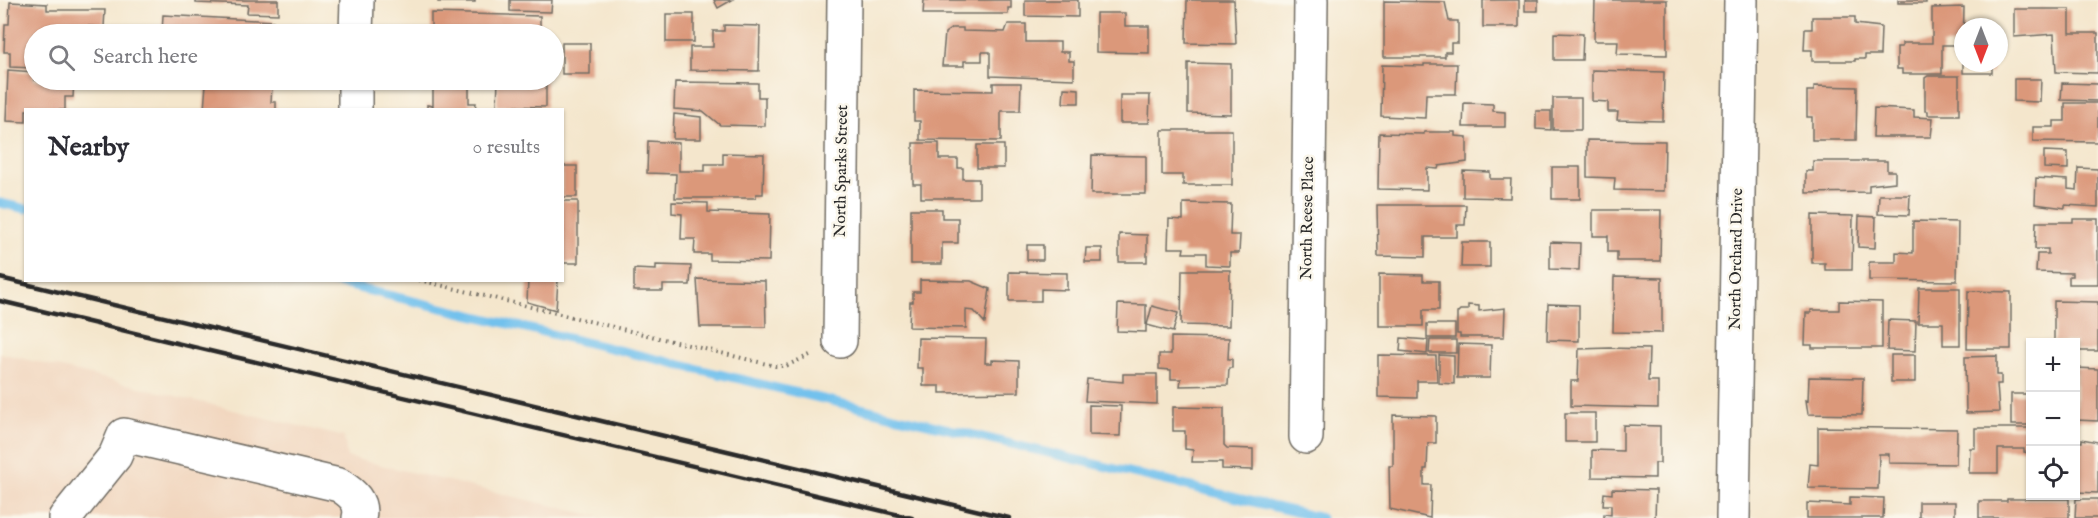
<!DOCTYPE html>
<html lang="en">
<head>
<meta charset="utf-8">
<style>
  :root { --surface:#fff; --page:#f2f2f3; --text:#2b2b33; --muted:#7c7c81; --line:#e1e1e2 }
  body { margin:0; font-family:"IM FELL English",serif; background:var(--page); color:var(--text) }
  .controls { position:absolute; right:18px; bottom:18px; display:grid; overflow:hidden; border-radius:0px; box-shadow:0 2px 4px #0004 }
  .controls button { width:54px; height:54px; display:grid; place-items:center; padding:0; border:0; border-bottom:2px solid var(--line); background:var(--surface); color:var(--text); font:30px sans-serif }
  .compass { position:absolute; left:1954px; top:18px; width:54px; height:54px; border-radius:50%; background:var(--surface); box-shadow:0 2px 4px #0004; rotate:180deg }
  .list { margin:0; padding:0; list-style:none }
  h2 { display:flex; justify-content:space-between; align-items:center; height:78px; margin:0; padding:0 24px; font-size:26px }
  h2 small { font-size:20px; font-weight:400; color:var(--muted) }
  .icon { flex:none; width:33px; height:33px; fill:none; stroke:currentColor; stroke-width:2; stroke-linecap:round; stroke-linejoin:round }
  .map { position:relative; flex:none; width:2098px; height:518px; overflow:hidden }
  .search { position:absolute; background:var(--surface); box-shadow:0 2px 4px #0004; left:24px; top:24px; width:540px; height:66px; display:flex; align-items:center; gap:15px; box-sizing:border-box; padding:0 21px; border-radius:33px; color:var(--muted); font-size:22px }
  .panel { position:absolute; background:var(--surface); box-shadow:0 2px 4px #0004; left:24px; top:108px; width:540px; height:174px; border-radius:0px }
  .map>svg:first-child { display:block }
  .built { fill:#f1d5bd }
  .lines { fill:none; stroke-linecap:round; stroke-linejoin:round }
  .stream { stroke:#72c1ed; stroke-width:9 }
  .building { fill:#db987a }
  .minor-casing { stroke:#716c63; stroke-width:36 }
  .path { stroke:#716c63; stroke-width:4; stroke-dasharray:1.5 4.5; stroke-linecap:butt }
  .minor { stroke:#fff; stroke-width:33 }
  .rail { stroke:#2b2b2b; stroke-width:4.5 }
  .labels { text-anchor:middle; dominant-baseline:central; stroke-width:5; stroke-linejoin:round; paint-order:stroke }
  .street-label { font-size:16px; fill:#2b2b2b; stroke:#fbf7ec }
</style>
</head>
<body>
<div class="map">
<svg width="2098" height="518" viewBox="0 0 2098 518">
  <rect width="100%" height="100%" fill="#fbf7ec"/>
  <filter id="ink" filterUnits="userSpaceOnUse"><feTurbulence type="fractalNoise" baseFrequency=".0167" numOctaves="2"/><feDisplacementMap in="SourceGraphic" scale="12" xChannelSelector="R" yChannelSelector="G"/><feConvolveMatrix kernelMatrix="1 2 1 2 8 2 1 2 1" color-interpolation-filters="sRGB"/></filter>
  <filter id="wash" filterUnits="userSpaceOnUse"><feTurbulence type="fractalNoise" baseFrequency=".008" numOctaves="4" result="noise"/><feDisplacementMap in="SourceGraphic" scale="24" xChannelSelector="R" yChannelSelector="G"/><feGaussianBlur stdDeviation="1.35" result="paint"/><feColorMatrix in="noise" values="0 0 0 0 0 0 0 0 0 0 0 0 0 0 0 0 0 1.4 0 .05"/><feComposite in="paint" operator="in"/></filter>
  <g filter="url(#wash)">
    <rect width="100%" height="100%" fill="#f4e6cc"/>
    <path class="built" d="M0 353 344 437 347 457 604 518H0Z"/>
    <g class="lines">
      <path class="stream" d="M0 203 26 209
        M325 280 1321 518"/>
    </g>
    <g id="blocks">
      <path class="building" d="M196 0H278V14L247 13 248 5 196 3Z
        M438 0H475V2H438Z
        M510 0H552L551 12 510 11Z
        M714 0H732L718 8Z
        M924 0H1011V8H1008V14H923Z
        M1025 0H1078V17L1025 16Z
        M1187 0H1234L1236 44 1186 43Z
        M1483 0H1519V27H1483Z
        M1525 0H1538V11H1525Z
        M1595 0H1667V55L1617 54 1618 41H1594Z
        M1898 0H1926V3H1898Z
        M1384 1 1445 2 1449 21H1458V43H1451V52H1445V57H1384Z
        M10 2 47 4V10H105L104 27 87 26V34H34V68L10 67V52H4L5 24H9Z
        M1964 7 1963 45H1942V74H1902V69H1897V47H1902V43H1932V8Z
        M2014 9H2070V33H2098V73L2056 72 2054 34 2014 37Z
        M431 13 540 16V34H427V30H431Z
        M1096 13H1125V26H1149V53L1096 52Z
        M666 14H694V42H666Z
        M163 15 273 21 272 34H162Z
        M1812 17H1855V24L1881 27 1880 55H1865V59H1855V61H1812V50H1804L1805 29H1812Z
        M1008 24H1026V42H1060V52H1069V61H1074V79L990 76V52H982V61H964V66H942L945 33 952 28H963V31L1005 32Z
        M724 25 760 26 759 71 690 70V47H713V31H724Z
        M1554 33 1583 34 1582 60H1554Z
        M562 43H590V74H562Z
        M1188 63 1231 64V114L1188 113Z
        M1963 63H1992V73H1963Z
        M1424 64H1457L1456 94H1426L1425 118 1381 116 1382 65 1424 66Z
        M8 70 34 72V80H74L73 97H65V110H26V122L6 121Z
        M1592 70 1664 72 1663 121 1617 120 1618 112H1608V102L1592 101Z
        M1928 76H1959V115H1928V111H1925V78Z
        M2014 79H2041L2040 102 2014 101Z
        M433 80H469V103H476L475 110H427V105L433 106Z
        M498 80H546V107L497 106Z
        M675 82 758 83V97H765V126L720 125 703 111 674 109Z
        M993 83H1021L1020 111H1001V141L920 140V121H914V90L993 91Z
        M2062 83 2098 84V101L2061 100Z
        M206 84 272 87 271 102H276V110H204Z
        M1814 86 1857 87 1856 140H1812V117H1807V91H1814Z
        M1064 88 1079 89V103H1063Z
        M1120 95H1150L1149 123H1120Z
        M1553 98H1581V130H1553Z
        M1464 103 1493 104V111L1505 112V127H1463Z
        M2065 103H2098V142L2033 141V127H2054V121H2065Z
        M1874 108 1914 110V117L1933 118 1931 137H1873Z
        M1536 111H1551V130L1536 129Z
        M674 114 701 117V139H673Z
        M1162 130H1232V185H1183V175H1162Z
        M1424 132H1455V136L1467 137V162L1439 166 1438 169 1427 168V190L1378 189 1379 133 1424 134Z
        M1587 140 1665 141 1664 191 1614 190 1615 178 1587 177Z
        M648 141 679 143V171H705V164H723V153L764 154 763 194H756V198H675L676 174 647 173Z
        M913 143H939V159H958V168H963V179H979V198H921V184H913Z
        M977 145H1004V168H977Z
        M2044 151 2068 152V169L2044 168Z
        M1092 155 1146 156V194H1091Z
        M1813 161H1887V171H1895V182L1869 185V192L1806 193V171H1813Z
        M562 166H577V197H562Z
        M1552 167H1580V199H1552Z
        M2078 168 2098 169V207L2065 205V208L2035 204 2036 178 2068 180V189L2077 190Z
        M1463 171 1490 172V179H1511L1510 198 1463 197Z
        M1879 195H1910L1909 215 1878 214Z
        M562 201H578V263H562Z
        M672 202 708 203V212L770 214 769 261 710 260V254H694L695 239H681L682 214 672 213Z
        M1183 203 1231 204 1230 235H1240L1239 253H1230V266L1206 265V253H1183L1184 248H1168L1169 219 1183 220Z
        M1377 205H1466L1465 225H1457V237H1425V257L1378 256Z
        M911 209H942V218H958V243H942V264H911Z
        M1593 210H1661L1660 261H1617V252H1608V236H1593Z
        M1812 215 1853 216 1852 270H1825V263H1812Z
        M1859 216 1876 217 1875 248 1858 247Z
        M2073 219H2098V284H2069V276H2072V273L2036 272 2037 254H2048V249H2035L2036 222H2073Z
        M1913 221 1958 222 1957 281 1869 280V262H1896V252L1913 253Z
        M1119 234 1147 235V262H1119Z
        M1462 242H1490V267H1461Z
        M1550 242 1580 243 1579 270 1550 269Z
        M1027 245H1043V260H1027Z
        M1086 248H1102V262H1085Z
        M656 265 691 266 690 285H663V291H634V269L656 270Z
        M1182 270H1230L1229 326 1181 325Z
        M1009 272 1067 273V290L1041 289V301H1009Z
        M1379 274 1423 275V281H1439V310H1423V326H1379Z
        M1614 277 1662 278V333L1613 332Z
        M697 279 765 281 766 327H700Z
        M528 280H558L556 310 527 302Z
        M920 280 971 281 990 289 985 323 974 311 966 310V328L909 327 910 302H913V292H920Z
        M1919 288H1960V345H1943V323H1918Z
        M1968 291 2011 292V349H1967Z
        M1839 301 1882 302V348H1812V345H1805L1806 313H1811V310H1839Z
        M2054 301 2098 302V351H2076V342H2054Z
        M1118 304 1146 305V332L1117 331Z
        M1548 304 1579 305V341L1547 340Z
        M1468 305 1479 306V311L1505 308 1504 337H1460V334H1457V313L1460 310H1468Z
        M1152 306 1178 313 1173 332 1147 325Z
        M1888 320 1916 321 1915 351 1887 350Z
        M1427 324H1455V338H1427Z
        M1171 337 1229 338 1228 359H1232V368H1229L1228 385 1180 386 1181 379H1171V370L1159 369V354H1171Z
        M918 338 986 339 985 363H992V360L1019 361V392L940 393V386H923V368H917Z
        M1401 338 1428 340 1427 354 1400 351Z
        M1430 340H1456V353H1429Z
        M1458 344 1491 345 1490 378H1457Z
        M1610 348 1649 349 1648 381H1658V408L1571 406V381H1578L1579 349Z
        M1378 355 1436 356 1437 381H1417V398L1378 397Z
        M1439 355 1454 356V384L1439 383Z
        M1891 355H1915V382H1891Z
        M1997 356V375H2001V384H1997L1999 412 1966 413 1965 357Z
        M2076 368 2098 369V421L2076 420Z
        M1123 374H1157V404L1085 401 1087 379 1123 382Z
        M1809 377 1863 378 1862 415 1808 414 1806 400 1808 401Z
        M2011 394H2030V425H2011Z
        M1089 405 1121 406 1120 436 1089 435Z
        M1173 407 1224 408V445L1227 448 1253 449V470L1222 469V462H1192L1193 450 1185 449V431H1173Z
        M1565 413H1595V442H1565Z
        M1393 415 1436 416V443H1428L1427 469H1424V485H1431L1430 518 1390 509 1389 466H1393Z
        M1623 425 1660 426V463H1655V478L1592 477V450L1623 451Z
        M1818 427 1957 429 1956 464 1889 463V454H1879L1878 489 1808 488 1810 464 1818 465Z
        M1975 428H2030V453L2024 452V449H1998V473H1969L1970 448H1975Z
        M2082 439 2098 442V493L2076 492V442H2082Z
        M1612 489 1656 490 1655 518H1604V514L1611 515V505H1603L1604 493 1612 494Z
        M1850 497 1884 498 1883 518H1807V503L1850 505Z
        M2007 499H2069V518H1979V501H2007Z
        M2076 499H2098V518H2075Z
        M1919 502H1955V518H1919Z"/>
    </g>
  </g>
  <g filter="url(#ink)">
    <use href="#blocks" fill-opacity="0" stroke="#716c63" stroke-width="1.5"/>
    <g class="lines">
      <defs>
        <path id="minor" d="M356 34 357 0
          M355 110V80
          M840 341 844 0
          M1306 437 1311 0
          M65 518 115 456 124 435 339 485C352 493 363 502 359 518
          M1733 518 1741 0"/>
      </defs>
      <use href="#minor" class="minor-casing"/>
      <path class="path" d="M419 280 775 366H786L812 354"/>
      <use href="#minor" class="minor"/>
      <path class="rail" d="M0 278 1009 518
        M0 301 912 518"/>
    </g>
  </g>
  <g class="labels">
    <g class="street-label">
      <text transform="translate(842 171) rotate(-89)">North Sparks Street</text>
      <text transform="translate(1308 218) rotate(-89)">North Reese Place</text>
      <text transform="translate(1737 259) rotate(-89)">North Orchard Drive</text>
    </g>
  </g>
</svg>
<div class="controls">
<button>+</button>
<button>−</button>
<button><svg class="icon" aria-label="locate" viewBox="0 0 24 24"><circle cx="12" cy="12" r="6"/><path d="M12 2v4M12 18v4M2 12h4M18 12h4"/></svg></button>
</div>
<svg class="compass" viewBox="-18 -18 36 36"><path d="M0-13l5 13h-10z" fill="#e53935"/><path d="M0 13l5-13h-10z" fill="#7c7c81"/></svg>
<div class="search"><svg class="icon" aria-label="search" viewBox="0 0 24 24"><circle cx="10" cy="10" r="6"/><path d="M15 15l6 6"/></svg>Search here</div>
<section class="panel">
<h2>Nearby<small>0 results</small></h2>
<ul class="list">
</ul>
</section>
</div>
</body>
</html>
